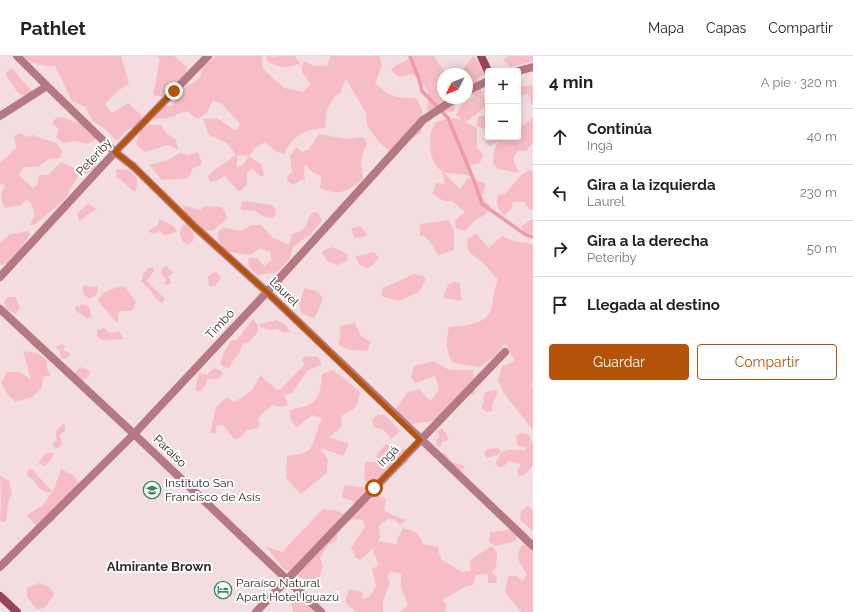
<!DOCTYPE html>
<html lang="es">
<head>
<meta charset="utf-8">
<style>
  :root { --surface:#fff; --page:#f6f6f6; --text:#222; --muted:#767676; --line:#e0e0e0; --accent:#b45309 }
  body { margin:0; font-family:Raleway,sans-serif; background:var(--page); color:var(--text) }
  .controls { position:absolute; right:12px; top:12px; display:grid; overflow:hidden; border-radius:4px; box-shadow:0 2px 10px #0003 }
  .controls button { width:36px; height:36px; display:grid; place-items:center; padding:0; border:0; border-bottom:1px solid var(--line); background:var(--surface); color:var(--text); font:20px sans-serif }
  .compass { position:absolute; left:437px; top:12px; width:36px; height:36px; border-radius:50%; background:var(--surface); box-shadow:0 2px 10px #0003; rotate:228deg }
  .stop { position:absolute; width:12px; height:12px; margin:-9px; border:3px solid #b45309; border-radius:50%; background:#fff }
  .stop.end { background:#b45309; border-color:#fff; box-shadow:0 1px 4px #0008 }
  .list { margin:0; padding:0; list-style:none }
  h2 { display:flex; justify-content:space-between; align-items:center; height:52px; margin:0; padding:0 16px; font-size:17px }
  h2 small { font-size:13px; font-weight:400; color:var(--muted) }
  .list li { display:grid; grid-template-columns:26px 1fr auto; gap:12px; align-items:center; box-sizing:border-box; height:56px; padding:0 16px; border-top:1px solid var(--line) }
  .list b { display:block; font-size:15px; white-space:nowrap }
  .list p { margin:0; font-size:13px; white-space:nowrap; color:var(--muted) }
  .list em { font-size:13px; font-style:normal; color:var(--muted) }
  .actions { display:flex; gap:8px; padding:12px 16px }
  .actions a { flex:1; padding:9px 0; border:1px solid var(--accent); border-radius:4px; text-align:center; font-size:14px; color:var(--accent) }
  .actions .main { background:var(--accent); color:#fff }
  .icon { flex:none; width:22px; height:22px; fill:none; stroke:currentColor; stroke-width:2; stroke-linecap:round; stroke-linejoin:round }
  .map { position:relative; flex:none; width:533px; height:556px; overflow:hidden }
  header { display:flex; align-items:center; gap:24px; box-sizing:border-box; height:56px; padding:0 20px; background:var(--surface); border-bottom:1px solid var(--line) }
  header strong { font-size:19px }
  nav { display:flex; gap:22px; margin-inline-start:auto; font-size:14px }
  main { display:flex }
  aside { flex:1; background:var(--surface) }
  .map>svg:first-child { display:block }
  .green { fill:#f7bdc6; fill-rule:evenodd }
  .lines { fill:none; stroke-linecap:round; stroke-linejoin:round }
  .stream { stroke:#ef99a9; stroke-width:3.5 }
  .street { stroke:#b47983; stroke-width:8 }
  .secondary { stroke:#964456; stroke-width:8 }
  .route { stroke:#b45309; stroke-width:5 }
  .labels { text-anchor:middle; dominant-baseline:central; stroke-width:4; stroke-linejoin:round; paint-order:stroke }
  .street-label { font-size:12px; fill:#322a2b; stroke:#fff }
  .poi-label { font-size:12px; fill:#322a2b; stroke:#fff; text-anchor:start }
  .neighbourhood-label { font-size:13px; font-weight:bold; fill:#322a2b; stroke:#fff }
</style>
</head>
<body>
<header>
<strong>Pathlet</strong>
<nav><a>Mapa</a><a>Capas</a><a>Compartir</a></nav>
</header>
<main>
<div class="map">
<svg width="533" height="556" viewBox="0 0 533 556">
  <rect width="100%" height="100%" fill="#f3dde0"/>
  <path class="green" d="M23 0H121L129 28 119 34 105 48 112 57 128 47 141 59 142 68 125 75 117 85 106 74 93 65 85 51 72 45 55 10C45 11 29 8 23 0Z
    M156 0H174L187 11 185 24 167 42 153 39 160 3Z
    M217 0H262L263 13 284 32 303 36 311 28 302 16V11L298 8C284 13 280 12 267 5V0L275 1 276 0H295L302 11 304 5 314 10H327L331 0H380L382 10 375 27C391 41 394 42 415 42 425 51 423 65 421 77L390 95 380 87 367 70 366 57 346 23 340 37 334 41 327 54 325 72C303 74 294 79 284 98L275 95 265 86 255 92 249 100 262 109 264 120H260L252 112 247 117V128L242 134 238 135 225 120 217 125H210L208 120 217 112 236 99 227 87 209 79 203 63 217 62 236 75 240 68 223 49 213 44 207 57 197 63 187 55 165 63 153 62 160 50H172L181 34 200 22 203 10ZM237 99 248 100 245 107 237 112Z
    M408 0H434L446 18H443V42H456L454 56 427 54C430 34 428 30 412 18L399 21 391 14 395 10 409 3Z
    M473 0 488 16 478 23 486 49 473 61 465 66 477 72V92L483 98 480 107 470 109 472 121C462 117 457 119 447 117 431 114 428 89 431 76 432 73 434 70 435 67 444 64 451 60 461 64L456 59 461 49 475 40 467 36V18H457L460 17Z
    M509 0H533V5L511 11 503 4Z
    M11 12 17 18 34 38 28 42 18 37 5 18Z
    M532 29 533 30V49L530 46 528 37 518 42V31Z
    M479 60H488V75L476 69Z
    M62 61 72 65 80 67 100 77 94 85 86 88 75 85 63 87 56 81 59 73 52 67 56 62Z
    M533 62V87L526 95H518L513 102 519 117 498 113 493 107 494 95 498 86 489 90 485 85 489 81H518V71H521Z
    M149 69H161L165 76 176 84 178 94 168 89 145 96 136 88 141 74Z
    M20 77 26 81 33 79 45 84 55 86 63 95 59 102 49 103 38 111H24L19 119 33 132 37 129 39 119H48L61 106 74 112 86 106 96 110 91 116 78 120 64 144 34 169H30L35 158 31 147 27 143 21 149 5 152C0 142 0 139 5 129L0 128V107L16 92 14 80Z
    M319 78 347 83 363 81 367 88 361 103 363 123C347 135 340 141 320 132L321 120 312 116 305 108 304 115 305 125 302 123 294 129 288 126 287 121 292 116 290 100 296 91 302 96 309 93Z
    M198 96 201 105V109L193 112 188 122C180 124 171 123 162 124L149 109 168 104 180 97 189 99Z
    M117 113 128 114 137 122V129L135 136C128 131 124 125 116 121Z
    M529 114 533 115V154H530L524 146H513L511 153 505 159C497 154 496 147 498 139L505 138 522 118Z
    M442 115 460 133 468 122 485 127V131L482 141 491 151 485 159 475 164 465 175 456 172 455 164 465 156 452 145H444L432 138 436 127 445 128Z
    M243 145 272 149 276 153 275 160 272 163 263 160 255 155 242 154 240 152Z
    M87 148 92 150 97 153 87 159 83 163 79 164 77 158Z
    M183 149 200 154 205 150 222 151 228 162 212 175C194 174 186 167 183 149Z
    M317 156 322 164 311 178 293 191 290 202 277 216 257 219 249 210 248 202H257L264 210 271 205V197L260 192 251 199 227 196 218 184 217 178 222 171 240 175 252 169H261L273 182 289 189 292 178C306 175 306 169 311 157Z
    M159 163 172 169 177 175 172 178 164 179 160 175 153 178 148 175 158 169Z
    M533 163V177L526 179 521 170Z
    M449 164 454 174V194L438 199 430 186 423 179 420 180V168Z
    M183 169H187L193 177 194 184 188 188 183 186C179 179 179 176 183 169Z
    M360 170 367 178 364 181 355 182 351 173Z
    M28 175 30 178C22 190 16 207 0 209V187L10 178Z
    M476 178 489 192 502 180 517 186 533 188V327H531L533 331V374L505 339 498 324 502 310 515 305 505 287 496 299 480 311 453 307C445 293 446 286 449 271 462 270 486 269 491 254 494 243 493 235 498 224L484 208 468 195 467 183Z
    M332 191 342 195 348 199 347 205 338 209 327 205 322 196Z
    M373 196 379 201 375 207 367 213 360 209 355 201Z
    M165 210 173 216 168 221 171 225V228L167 229 164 227 166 223 161 218 162 213Z
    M153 211 154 215 147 225 165 243 162 247 156 243 151 235 141 225 143 218 148 212Z
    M216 216 221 222 215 230H209L208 221 211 218Z
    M414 218 423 220 426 223 419 236 399 245 381 240 383 232Z
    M455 226 460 228 462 245 443 242 448 229Z
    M85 229 90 231 97 230 98 235 95 240 89 243 84 238 82 231Z
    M120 230 125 231 136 246 132 255H121L118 257V267C111 262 107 253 101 250L98 244 103 237Z
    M305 232 318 236 323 242 319 253 314 262 301 257 299 246Z
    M7 241H15L20 251 16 258 7 253 4 247Z
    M81 248 87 249 90 253 91 260 88 263 76 255 75 250 79 252Z
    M253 263 258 269V276L250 285 243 288 239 298 234 303 229 312 223 311 220 306 224 296 231 285 237 284Z
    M277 264 286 269 290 276 285 277 277 273 270 274 260 271V268Z
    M355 267 361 280 371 286 367 295 351 294 338 289 340 283V270Z
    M104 272 110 277 119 275 124 283 102 284 97 280V274Z
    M61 288 65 290 63 294 71 298 66 302 61 303 60 295 56 291Z
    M23 295 37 297 47 305V313L51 319 43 321 42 332 32 341 15 346 7 338 1 326 7 316H20L31 323Z
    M308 300 318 301 321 307V309L307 315 292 337 284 339 288 349 282 351 272 349 258 362 260 369 258 372 247 374 241 381 234 383 223 369 216 370V377H210L216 351 227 341 233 346C248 339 254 334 260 319L276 333 280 334 304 309 302 302Z
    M434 305 449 314H473L475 338 463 340 439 364 412 368 395 354 407 337 419 333 430 345 439 334 435 320 415 327 411 321 414 310Z
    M80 311 86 313 90 316 88 322 81 324 74 318Z
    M213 312 222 315V318L219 323H207L206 329 201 335 195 334 199 317 207 319Z
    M332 314 343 321 360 336C358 352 355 353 341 360L342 370 330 381 349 388 343 400 320 392 328 403 327 417 301 438 286 422 287 400C294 399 303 398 309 394 313 391 319 368 322 362L312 359 297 371C291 366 289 361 290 354 299 352 315 349 318 340 321 334 321 324 322 318Z
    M495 333 498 336 492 348V355L487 356 481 352 484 346 483 343 485 337Z
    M377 359H385L400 375 391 383 384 374 374 371 372 364Z
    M63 368 65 369V374L60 380 62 387 59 392H55L52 388 57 384 56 381V375Z
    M442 373 446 377 449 384 443 385 440 391 436 389V384L440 380 437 375Z
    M521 377 529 379 533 387V409L525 419 519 420 517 415 521 409 509 405 503 411H499L495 408 501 397 507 394H525V391L518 390 516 381Z
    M386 388 400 394 405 392 411 398 407 407 395 415 374 432 364 424 365 406H374L378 397Z
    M497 392 501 395 497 399 486 402 484 398 487 393Z
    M444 396 452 406 465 410 460 416 441 399Z
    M46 397H54L50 405 44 410 38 407Z
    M28 413 34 414C38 422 46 427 52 435L47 437C35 432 38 425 27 420Z
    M61 413 73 419 81 430 63 448 54 465 38 472 27 459 43 449 54 433Z
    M0 420 9 425 12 438 8 448 6 466 0 465 1 446Z
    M345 429 366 432 364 442 373 438 386 443 384 454 392 459 406 464 400 469 395 464 388 463 379 470 380 482 378 485 397 488V484L403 472C413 475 421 477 423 488L438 491 439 497 442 504 462 516 471 515 470 504 492 490 497 497 496 511 492 516 497 521 496 527H488V518L476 519 473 529 465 531 442 544 447 549 445 556H400L408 549C404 536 398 533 402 518L391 515 388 519 390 528 383 544V556H356L345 546 349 533 362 536 363 543 370 540 376 530 372 513 379 509 373 496 375 491 360 504 356 502 351 492 365 471 363 464C353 462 347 464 338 470L337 483 327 490 320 502 323 510 317 529 284 513 266 491 282 496 323 453 335 454 348 460 355 446 341 441Z
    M527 450 533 454V475L520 464 521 455Z
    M511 474 516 480V485L496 490 489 486 490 476Z
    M533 486V556H521L505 536 508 520H516L523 525 527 518C520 506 514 503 521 490Z
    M39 527 49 531 54 538 46 551 37 554 27 541V532Z
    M297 542 308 545 318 556H293L291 544Z"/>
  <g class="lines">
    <path class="stream" d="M410 0 419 23 422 35 448 62 473 122 482 148 526 179 533 181"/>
    <path class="street" d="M17 0 47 30 115 96 134 111 195 171 267 236 533 490
      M518 15 533 11
      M467 35 488 25
      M0 60 47 30
      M0 221 115 96 208 0
      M0 253 134 378 321 556
      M0 511 134 378 267 236 423 64 456 42
      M256 556 505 296"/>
    <path class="secondary" d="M481 0 488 15
      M0 540 17 556"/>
  </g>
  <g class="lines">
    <path class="route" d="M174 35 115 96 134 111 195 171 267 236 420 384 374 432"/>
  </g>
  <defs>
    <symbol id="school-ring" viewBox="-11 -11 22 22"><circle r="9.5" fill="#fff" stroke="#388859" stroke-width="1.5"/><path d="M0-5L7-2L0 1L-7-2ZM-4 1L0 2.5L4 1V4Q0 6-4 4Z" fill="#388859"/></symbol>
    <symbol id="hotel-ring" viewBox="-11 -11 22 22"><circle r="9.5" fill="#fff" stroke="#388859" stroke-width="1.5"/><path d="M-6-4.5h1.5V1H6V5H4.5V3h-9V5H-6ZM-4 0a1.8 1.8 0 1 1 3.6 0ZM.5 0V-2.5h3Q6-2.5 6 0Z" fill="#388859"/></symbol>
  </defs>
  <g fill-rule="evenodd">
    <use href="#school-ring" x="142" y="424" width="20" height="20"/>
    <use href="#hotel-ring" x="213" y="524" width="20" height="20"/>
  </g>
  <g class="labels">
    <g class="street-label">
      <text transform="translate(94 101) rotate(-47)">Peteriby</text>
      <text transform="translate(284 236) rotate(44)">Laurel</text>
      <text transform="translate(220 268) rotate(-47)">Timbó</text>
      <text transform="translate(170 395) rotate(44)">Paraíso</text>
      <text transform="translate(388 400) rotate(-46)">Ingá</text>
    </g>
    <g class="poi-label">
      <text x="165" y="427">Instituto San<tspan x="165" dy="14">Francisco de Asís</tspan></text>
      <text x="236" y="527">Paraíso Natural<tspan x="236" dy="14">Apart Hotel Iguazú</tspan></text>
    </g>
    <g class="neighbourhood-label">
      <text x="159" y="510">Almirante Brown</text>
    </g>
  </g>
</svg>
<div class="controls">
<button>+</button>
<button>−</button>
</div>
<svg class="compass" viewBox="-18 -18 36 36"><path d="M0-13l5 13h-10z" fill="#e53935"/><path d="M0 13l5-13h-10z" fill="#767676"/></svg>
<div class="stop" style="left:374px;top:432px"></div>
<div class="stop end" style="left:174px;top:35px"></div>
</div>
<aside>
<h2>4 min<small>A pie · 320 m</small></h2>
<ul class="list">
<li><svg class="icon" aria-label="ahead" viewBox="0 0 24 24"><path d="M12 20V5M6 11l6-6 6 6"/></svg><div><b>Continúa</b><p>Ingá</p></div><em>40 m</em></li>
<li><svg class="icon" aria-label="left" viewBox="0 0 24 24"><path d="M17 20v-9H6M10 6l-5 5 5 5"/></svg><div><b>Gira a la izquierda</b><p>Laurel</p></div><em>230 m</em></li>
<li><svg class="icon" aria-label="right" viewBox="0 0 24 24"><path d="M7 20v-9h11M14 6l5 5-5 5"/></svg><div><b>Gira a la derecha</b><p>Peteriby</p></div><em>50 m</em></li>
<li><svg class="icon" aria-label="arrive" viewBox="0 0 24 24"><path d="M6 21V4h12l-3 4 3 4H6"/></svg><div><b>Llegada al destino</b></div></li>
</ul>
<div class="actions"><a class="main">Guardar</a><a>Compartir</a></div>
</aside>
</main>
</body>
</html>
